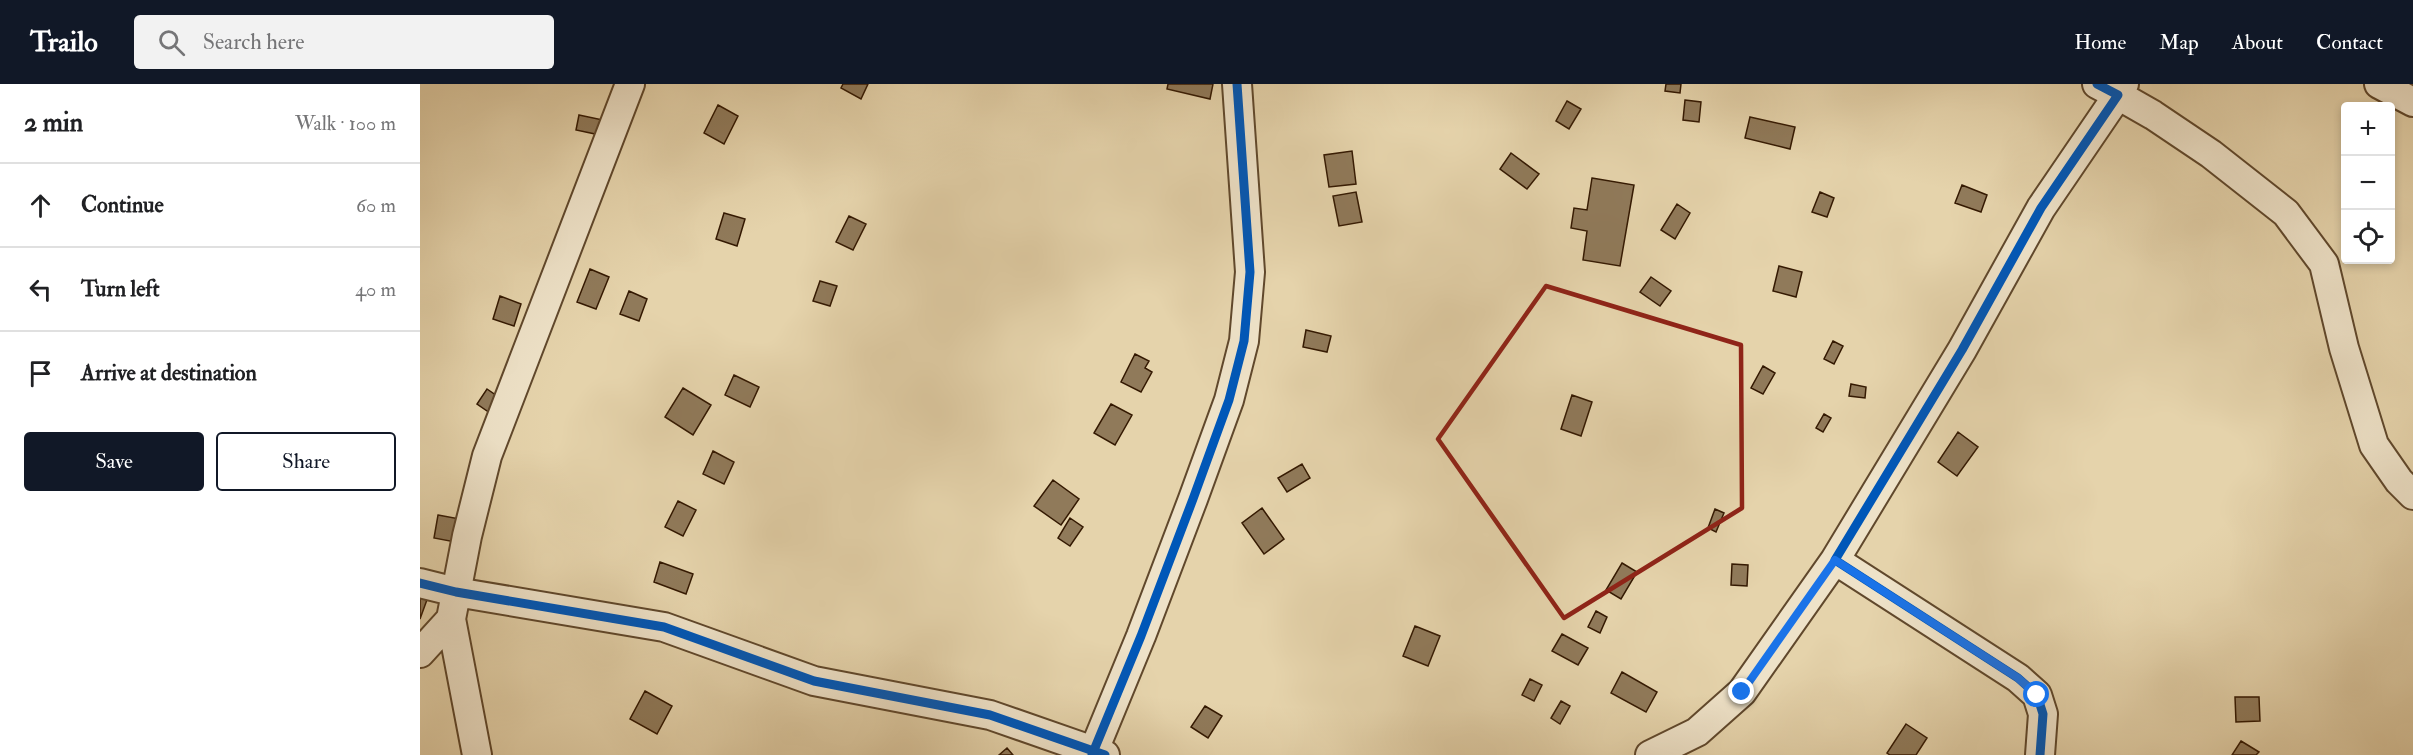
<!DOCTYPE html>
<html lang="en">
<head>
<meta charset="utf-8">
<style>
  :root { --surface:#fff; --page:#f2f2f2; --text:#202124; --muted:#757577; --line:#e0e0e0; --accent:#111827 }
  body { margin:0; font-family:"IM FELL Double Pica",serif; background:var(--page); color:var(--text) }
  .controls { position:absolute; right:18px; top:18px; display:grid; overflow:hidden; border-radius:6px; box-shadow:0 3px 9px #0003 }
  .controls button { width:54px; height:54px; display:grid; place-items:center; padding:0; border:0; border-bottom:2px solid var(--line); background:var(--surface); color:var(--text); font:30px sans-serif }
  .stop { position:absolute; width:18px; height:18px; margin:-14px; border:4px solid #1a73e8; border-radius:50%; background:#fff }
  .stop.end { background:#1a73e8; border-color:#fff; box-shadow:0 2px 6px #0008 }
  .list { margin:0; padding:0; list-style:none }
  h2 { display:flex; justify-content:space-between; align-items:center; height:78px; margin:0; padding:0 24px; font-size:26px }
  h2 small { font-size:20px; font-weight:400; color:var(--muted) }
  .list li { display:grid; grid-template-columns:39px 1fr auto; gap:18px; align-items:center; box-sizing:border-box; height:84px; padding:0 24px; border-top:2px solid var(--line) }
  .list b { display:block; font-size:22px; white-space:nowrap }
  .list em { font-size:20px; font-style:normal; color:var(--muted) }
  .actions { display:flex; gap:12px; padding:18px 24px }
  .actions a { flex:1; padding:14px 0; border:2px solid var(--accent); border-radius:6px; text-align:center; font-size:21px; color:var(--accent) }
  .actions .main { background:var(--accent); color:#fff }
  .icon { flex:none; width:33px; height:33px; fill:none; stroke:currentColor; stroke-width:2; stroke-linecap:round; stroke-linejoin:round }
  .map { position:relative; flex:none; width:1993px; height:671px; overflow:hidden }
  header { display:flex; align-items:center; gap:36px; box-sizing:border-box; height:84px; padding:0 30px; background:var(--accent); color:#fff }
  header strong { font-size:28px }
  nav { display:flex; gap:33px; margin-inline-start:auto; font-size:21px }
  .search { width:420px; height:54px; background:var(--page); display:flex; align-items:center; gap:15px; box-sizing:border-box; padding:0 21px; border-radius:6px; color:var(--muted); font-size:22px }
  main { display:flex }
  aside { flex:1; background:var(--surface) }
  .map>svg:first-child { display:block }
  .building { fill:#907a5a; stroke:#341902; stroke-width:1.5 }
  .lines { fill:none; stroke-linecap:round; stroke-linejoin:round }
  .minor-casing { stroke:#60482c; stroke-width:32 }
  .minor { stroke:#eee2c8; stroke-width:28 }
  .cycleway-casing { stroke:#eee2c8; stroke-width:13 }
  .cycleway { stroke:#0057b8; stroke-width:9 }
  .route { stroke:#1a73e8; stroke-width:8 }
  .marked { fill:none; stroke:#8f2418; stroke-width:4.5; stroke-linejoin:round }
</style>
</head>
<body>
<header>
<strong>Trailo</strong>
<div class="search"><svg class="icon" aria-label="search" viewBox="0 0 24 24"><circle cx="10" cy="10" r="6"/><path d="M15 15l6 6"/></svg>Search here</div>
<nav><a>Home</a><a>Map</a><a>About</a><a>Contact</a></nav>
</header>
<main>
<aside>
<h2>2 min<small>Walk · 100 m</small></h2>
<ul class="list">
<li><svg class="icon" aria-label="ahead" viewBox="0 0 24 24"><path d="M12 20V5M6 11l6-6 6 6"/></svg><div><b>Continue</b></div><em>60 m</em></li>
<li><svg class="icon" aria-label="left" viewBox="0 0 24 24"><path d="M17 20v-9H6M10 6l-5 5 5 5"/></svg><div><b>Turn left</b></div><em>40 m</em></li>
<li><svg class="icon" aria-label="arrive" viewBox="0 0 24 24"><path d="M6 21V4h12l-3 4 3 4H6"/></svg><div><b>Arrive at destination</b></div></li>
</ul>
<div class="actions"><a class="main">Save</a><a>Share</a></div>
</aside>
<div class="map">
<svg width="1993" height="671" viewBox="0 0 1993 671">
  <rect width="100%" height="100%" fill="#e5d3ab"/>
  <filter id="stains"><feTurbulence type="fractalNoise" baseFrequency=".00333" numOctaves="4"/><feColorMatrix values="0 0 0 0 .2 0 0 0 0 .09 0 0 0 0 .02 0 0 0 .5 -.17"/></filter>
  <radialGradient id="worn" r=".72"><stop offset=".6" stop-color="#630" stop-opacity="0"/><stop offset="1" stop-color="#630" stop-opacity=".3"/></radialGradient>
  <path class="building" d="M423 0H448L441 15 421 4Z
    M748 0H793L790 15 747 5Z
    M1246 0H1261L1260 9 1245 7Z
    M1265 16 1281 18 1279 38 1263 36Z
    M1147 17 1161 25 1149 45 1136 37Z
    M298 21 318 32 304 60 284 49Z
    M159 31 183 36 180 51 156 46Z
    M1330 33 1375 43 1370 65 1325 54Z
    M932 67 936 100 909 103 904 71Z
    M1091 69 1119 90 1107 105 1080 85Z
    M1172 94 1214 101 1200 182 1163 176 1167 147 1151 144 1154 124 1167 126Z
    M1542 101 1567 111 1561 128 1535 119Z
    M936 108 942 138 919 142 913 112Z
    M1400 108 1414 114 1407 133 1392 128Z
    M1257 120 1270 129 1255 155 1241 146Z
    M304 129 325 135 317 162 296 155Z
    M429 132 446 140 433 166 416 158Z
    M1359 182 1382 188 1376 213 1353 207Z
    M170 185 189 193 176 225 157 218Z
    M1231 193 1251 207 1240 222 1220 208Z
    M400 197 417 202 410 222 393 217Z
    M209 207 227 215 219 237 200 230Z
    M80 212 101 220 94 242 73 235Z
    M886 246 911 252 907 268 883 263Z
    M1413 257 1423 262 1414 280 1404 275Z
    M715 270 729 277 725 284 732 288 721 308 701 298Z
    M1343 282 1355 289 1343 310 1331 304Z
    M314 291 339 303 330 323 305 311Z
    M1431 300 1446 303 1445 314 1429 312Z
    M263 304 291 321 273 351 245 333Z
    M67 305 80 314 70 329 57 320Z
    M1152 311 1172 318 1161 352 1141 345Z
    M691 320 712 331 695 361 674 349Z
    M1404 330 1411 334 1403 348 1396 344Z
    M1538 348 1558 363 1537 392 1518 378Z
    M293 367 314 378 304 400 283 390Z
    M882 380 890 394 867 408 858 394Z
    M633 396 659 415 641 441 614 422Z
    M258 417 276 426 263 452 245 443Z
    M842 424 864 455 844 470 822 439Z
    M1295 425 1304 429 1296 448 1288 444Z
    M18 431 40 435 35 458 14 454Z
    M650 434 663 443 650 462 638 454Z
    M240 478 273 490 266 510 234 498Z
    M1202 479 1217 488 1201 515 1186 506Z
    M1312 480 1328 481 1327 502 1311 501Z
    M0 510 8 513 0 535Z
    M1176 527 1187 533 1180 549 1168 543Z
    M995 542 1020 552 1008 582 983 572Z
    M1142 550 1168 564 1158 581 1132 567Z
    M1202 588 1237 608 1226 628 1191 609Z
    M1110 595 1122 601 1114 617 1102 611Z
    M225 607 252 622 237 650 210 635Z
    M1815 613H1839L1840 637 1816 638Z
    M1141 617 1150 622 1140 640 1131 634Z
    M785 622 802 632 788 654 771 643Z
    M1486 640 1507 654 1496 671H1470L1467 669Z
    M1821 657 1839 668 1836 671H1812Z
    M587 664 593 671H579Z"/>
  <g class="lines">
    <defs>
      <path id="minor" d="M1704 0 1698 11 1733 31 1791 70 1866 129 1904 180 1924 264 1954 361 1979 397 1993 411
        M1959 0 1993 18
        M0 499 36 508 244 543 394 597 570 631 685 671
        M31 535 57 671
        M0 569 31 535 47 452 67 372 210 0
        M672 671 721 552 773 415 809 316 824 257 830 188 817 0
        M1230 671 1277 648 1322 608 1415 476
        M1620 671 1623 630 1617 611 1598 594 1415 476 1542 266 1621 124 1698 11 1677 0"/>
    </defs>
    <use href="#minor" class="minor-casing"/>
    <use href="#minor" class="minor"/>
    <defs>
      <path id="cycleway" d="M0 499 36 508 244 543 394 597 570 631 685 671
        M672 671 721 552 773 415 809 316 824 257 830 188 817 0
        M1620 671 1623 630 1617 611 1598 594 1415 476 1542 266 1621 124 1698 11 1677 0"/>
    </defs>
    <use href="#cycleway" class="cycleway-casing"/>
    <use href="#cycleway" class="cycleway"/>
  </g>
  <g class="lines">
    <path class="route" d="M1322 608 1415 476 1598 594 1617 611"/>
  </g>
  <path class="marked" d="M1126 202 1321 261 1322 424 1144 534 1018 355Z"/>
  <rect width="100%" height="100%" filter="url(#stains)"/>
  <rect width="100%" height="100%" fill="url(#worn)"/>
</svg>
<div class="controls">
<button>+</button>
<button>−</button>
<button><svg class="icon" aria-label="locate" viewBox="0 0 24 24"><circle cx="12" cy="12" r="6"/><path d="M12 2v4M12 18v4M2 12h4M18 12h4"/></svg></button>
</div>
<div class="stop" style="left:1617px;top:611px"></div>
<div class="stop end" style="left:1322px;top:608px"></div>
</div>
</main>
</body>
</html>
